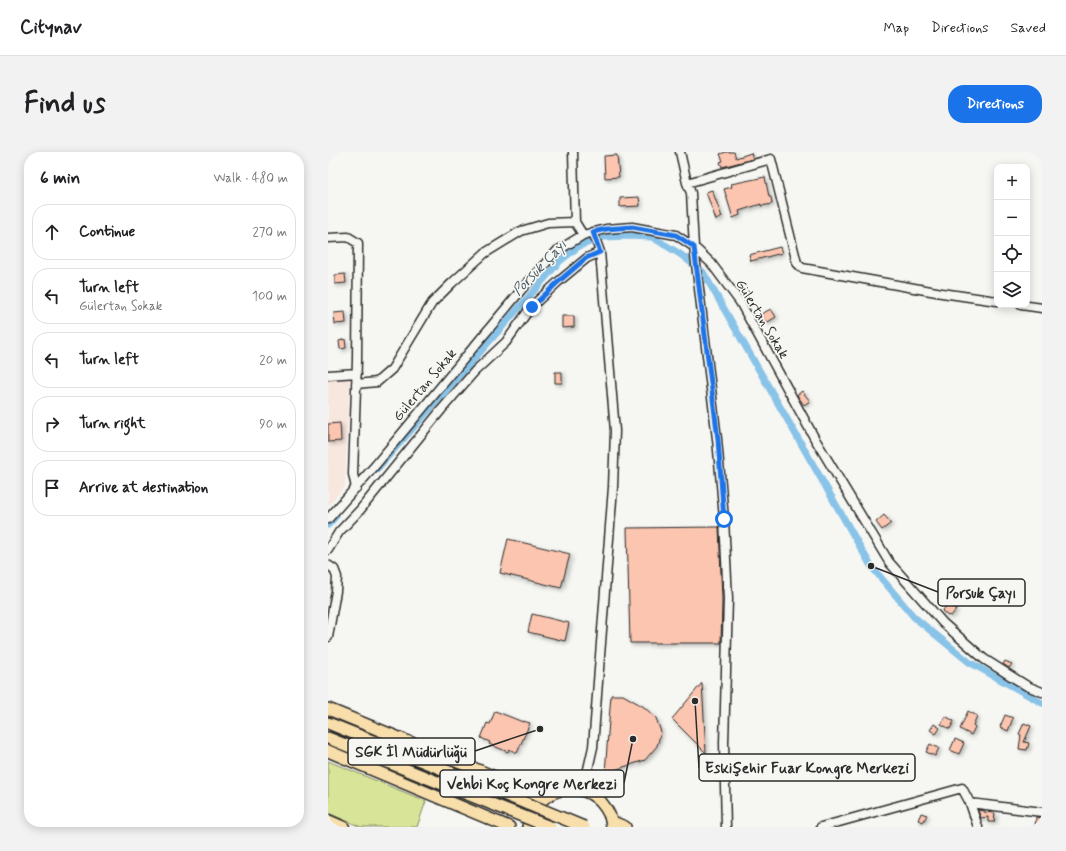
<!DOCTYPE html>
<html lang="en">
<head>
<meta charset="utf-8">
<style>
  :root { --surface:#fff; --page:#f2f2f2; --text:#202124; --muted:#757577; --line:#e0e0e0; --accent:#1a73e8 }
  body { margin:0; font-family:Mynerve,sans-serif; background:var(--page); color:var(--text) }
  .controls { position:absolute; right:12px; top:12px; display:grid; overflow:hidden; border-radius:8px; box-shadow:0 2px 10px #0003 }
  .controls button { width:36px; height:36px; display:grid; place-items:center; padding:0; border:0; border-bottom:1px solid var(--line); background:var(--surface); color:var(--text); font:20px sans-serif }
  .stop { position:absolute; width:12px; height:12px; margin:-9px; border:3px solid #1a73e8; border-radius:50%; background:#fff }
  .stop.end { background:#1a73e8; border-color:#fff; box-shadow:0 1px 4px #0008 }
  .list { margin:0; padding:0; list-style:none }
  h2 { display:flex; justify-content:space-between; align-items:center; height:52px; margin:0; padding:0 16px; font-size:17px }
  h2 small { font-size:13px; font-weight:400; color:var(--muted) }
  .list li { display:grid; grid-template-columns:26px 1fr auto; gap:12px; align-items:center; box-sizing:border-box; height:56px; margin:0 8px 8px; padding:0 8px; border:1px solid var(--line); border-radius:16px }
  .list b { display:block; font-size:15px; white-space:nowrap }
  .list p { margin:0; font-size:13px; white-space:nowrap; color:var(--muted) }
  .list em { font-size:13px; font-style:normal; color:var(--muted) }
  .icon { flex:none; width:22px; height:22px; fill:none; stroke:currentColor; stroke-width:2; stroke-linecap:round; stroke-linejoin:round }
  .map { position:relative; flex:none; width:714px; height:675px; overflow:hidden; border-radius:16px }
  header { display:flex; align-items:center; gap:24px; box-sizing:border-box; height:56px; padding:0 20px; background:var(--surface); border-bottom:1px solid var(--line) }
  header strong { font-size:19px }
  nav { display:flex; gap:22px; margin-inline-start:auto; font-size:14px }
  .intro { display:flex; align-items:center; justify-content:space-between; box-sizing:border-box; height:96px; padding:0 24px }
  h1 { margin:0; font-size:28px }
  .button { padding:10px 18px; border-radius:16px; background:var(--accent); color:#fff; font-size:14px; font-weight:700 }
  main { display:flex; gap:24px; padding:0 24px }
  aside { flex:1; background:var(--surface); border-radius:16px; box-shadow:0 2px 10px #0003 }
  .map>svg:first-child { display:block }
  .built { fill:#f8e7de }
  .green { fill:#d8e497; stroke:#828861 }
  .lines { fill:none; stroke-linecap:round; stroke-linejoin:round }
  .canal { stroke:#89c3e8; stroke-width:7 }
  .building { fill:#fcc5af; stroke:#2b2b2b; filter:url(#shadow) }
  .minor-casing { stroke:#2b2b2b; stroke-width:11 }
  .major-casing { stroke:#2b2b2b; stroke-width:13 }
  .highway-casing { stroke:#2b2b2b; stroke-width:14 }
  .minor { stroke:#f6f6f2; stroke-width:8 }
  .major { stroke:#f8deab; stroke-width:10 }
  .highway { stroke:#f8deab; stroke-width:11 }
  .highway-bridge-casing { stroke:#2b2b2b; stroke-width:14; stroke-linecap:butt }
  .highway-bridge { stroke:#f8deab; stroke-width:11 }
  .route { stroke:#1a73e8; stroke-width:5 }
  .labels { text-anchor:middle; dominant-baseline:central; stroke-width:3.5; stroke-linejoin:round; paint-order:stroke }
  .street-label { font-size:14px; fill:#2b2b2b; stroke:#f6f6f2 }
  .water-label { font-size:15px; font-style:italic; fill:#475964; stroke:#f6f6f2 }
  .leader { fill:none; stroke:#2b2b2b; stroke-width:1.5 }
  .callout-dot { fill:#2b2b2b; stroke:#f6f6f2; stroke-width:1.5 }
  .callout { fill:#f6f6f2; stroke:#2b2b2b; stroke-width:1.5 }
  .callout-label { font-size:15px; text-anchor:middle; font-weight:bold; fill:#2b2b2b }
</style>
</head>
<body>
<header>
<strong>Citynav</strong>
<nav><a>Map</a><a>Directions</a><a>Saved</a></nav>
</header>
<div class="intro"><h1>Find us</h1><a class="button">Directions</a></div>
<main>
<aside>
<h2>6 min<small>Walk · 480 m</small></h2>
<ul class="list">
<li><svg class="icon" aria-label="ahead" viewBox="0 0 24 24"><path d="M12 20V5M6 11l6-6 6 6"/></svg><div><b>Continue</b></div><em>270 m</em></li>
<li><svg class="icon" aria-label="left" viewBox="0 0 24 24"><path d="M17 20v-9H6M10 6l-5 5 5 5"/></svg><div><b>Turn left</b><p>Gülertan Sokak</p></div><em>100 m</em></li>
<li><svg class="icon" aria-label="left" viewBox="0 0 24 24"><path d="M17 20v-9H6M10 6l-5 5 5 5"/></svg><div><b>Turn left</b></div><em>20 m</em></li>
<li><svg class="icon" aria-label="right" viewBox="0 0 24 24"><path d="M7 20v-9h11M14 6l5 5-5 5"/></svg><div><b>Turn right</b></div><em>90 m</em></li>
<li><svg class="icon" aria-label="arrive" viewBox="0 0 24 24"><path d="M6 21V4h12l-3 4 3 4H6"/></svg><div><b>Arrive at destination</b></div></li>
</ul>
</aside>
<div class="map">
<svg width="714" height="675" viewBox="0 0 714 675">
  <defs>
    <filter id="shadow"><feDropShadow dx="2" dy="2" stdDeviation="2" flood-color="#0004"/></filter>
  </defs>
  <rect width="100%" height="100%" fill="#f6f6f2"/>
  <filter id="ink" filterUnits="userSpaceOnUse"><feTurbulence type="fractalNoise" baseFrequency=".025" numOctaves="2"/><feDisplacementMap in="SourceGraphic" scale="8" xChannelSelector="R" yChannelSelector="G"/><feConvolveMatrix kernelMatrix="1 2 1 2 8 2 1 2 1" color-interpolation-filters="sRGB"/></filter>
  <g filter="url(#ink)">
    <path class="built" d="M22 224 17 334 0 354V226Z"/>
    <path class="green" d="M0 609 98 649 89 675H33L0 661Z"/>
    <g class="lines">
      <path class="canal" d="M48 318 232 109 251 94 276 85 299 84 324 85 352 102 375 120 543 414 586 465 641 510 714 551
        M0 373 8 364"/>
    </g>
    <path class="building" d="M398 0H406L408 6 423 1 425 7 394 15 392 10 395 9 392 2Z
      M289 3 291 25 277 26 276 4Z
      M437 25 441 45H443L444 52 433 54V52L411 59 412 63 405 66 396 37 404 35 403 32Z
      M384 38 394 65 388 68 378 40Z
      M311 45 312 54 292 55V46Z
      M452 95 454 101 423 109 421 103Z
      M17 122 18 131 7 132V123Z
      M443 157 448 165 438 171 433 162Z
      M17 160 18 171 7 172 6 161Z
      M234 164H246V175L234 176Z
      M17 187 18 196 12 197 11 189Z
      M227 220H234V231H227Z
      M474 239 482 249 476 253 469 243Z
      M12 271 13 289 0 290V272Z
      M556 363 563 371 554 378 548 370Z
      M391 375 394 447 393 491H302L299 376Z
      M180 387 242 402 233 436 172 421Z
      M621 451 628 458 623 464 621 463 620 464 614 459Z
      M204 462 241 471 237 489 200 480Z
      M677 509 684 512 681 516 675 512Z
      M374 531 378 601 344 567Z
      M283 543H295L316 555 328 566 333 580 329 594 317 608 277 621Z
      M167 559 195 570V569L202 571 189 601 181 597 180 600 161 592 162 590 153 586 159 571 162 572Z
      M640 559 649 564 645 573 647 575 643 583 632 577Z
      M677 563 685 566 680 579 672 575Z
      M617 564 626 569 622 577 613 572Z
      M696 571 703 574 696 590 701 591 699 598 691 597 693 583 691 582Z
      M606 572 612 576 608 582 602 578Z
      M627 587 636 591 631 602 622 598Z
      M602 592 611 596 607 604 598 600Z
      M656 658V660L667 661 666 670H660V665L653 666 650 659Z
      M593 661 599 663 595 670 590 668Z
      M708 665 714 666V675H707Z"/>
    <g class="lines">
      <defs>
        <path id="minor" d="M245 0 247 70 255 83
          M352 0 359 31 363 41 366 95 389 287 396 367 400 447 396 591 398 675
          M359 31 443 7 469 111 474 116 614 141 669 149
          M0 86 20 85 30 91 29 209 25 322 28 336
          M693 153 714 156
          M0 223 29 221
          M28 232 49 230 64 217 104 151 124 131 157 101 193 79 220 71 247 70
          M0 367 45 316 199 131 229 99 255 83 278 77 304 75 348 83 366 95 383 111 412 150 487 287 561 410 615 471 656 507 699 534 714 540
          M0 398 11 380 32 358 114 257 147 219 178 190 203 155 230 130 259 106 272 100
          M0 413 6 417 9 425 8 439 0 485
          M255 639 265 595 285 335 287 279 272 100 265 80
          M642 651 650 675
          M493 675 634 636 642 651 714 660"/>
        <path id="major" d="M0 668 16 675"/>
        <path id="highway" d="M0 557 216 645
          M0 571 156 634
          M0 586 164 652
          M0 599 181 675
          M284 670 297 675
          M200 675C204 640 248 623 273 650 279 657 284 665 284 675"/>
      </defs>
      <use href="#minor" class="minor-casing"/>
      <use href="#major" class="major-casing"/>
      <use href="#highway" class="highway-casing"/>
      <use href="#minor" class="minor"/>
      <use href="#major" class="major"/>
      <use href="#highway" class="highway"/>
      <defs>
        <path id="highway-bridge" d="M156 634 256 675
          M164 652 222 675"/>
      </defs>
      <use href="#highway-bridge" class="highway-bridge-casing"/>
      <use href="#highway-bridge" class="highway-bridge"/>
    </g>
  </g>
  <g class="lines" filter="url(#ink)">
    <path class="route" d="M204 155 230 130 258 106 272 100 265 80 278 77 304 75 348 83 366 95 390 287 396 367"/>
  </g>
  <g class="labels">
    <g class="street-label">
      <text transform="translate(434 167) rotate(59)">Gülertan Sokak</text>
      <text transform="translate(97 233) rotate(-50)">Gülertan Sokak</text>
    </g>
    <g class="water-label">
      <text transform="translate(212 116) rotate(-46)">Porsuk Çayı</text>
    </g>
  </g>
  <path class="leader" d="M543 414L610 440M212 577L147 599M367 549L371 616M305 587L296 631"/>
  <g class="callout-dot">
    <circle cx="543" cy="414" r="4"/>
    <circle cx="212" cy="577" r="4"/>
    <circle cx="367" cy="549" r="4"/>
    <circle cx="305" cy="587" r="4"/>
  </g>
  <g class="callout">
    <rect x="610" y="427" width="87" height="27" rx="4"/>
    <rect x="20" y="586" width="127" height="27" rx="4"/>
    <rect x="371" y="602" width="216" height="27" rx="4"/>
    <rect x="112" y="618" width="184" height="27" rx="4"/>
  </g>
  <g class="callout-label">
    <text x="653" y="446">Porsuk Çayı</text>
    <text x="83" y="605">SGK İl Müdürlüğü</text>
    <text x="479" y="621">Eskişehir Fuar Kongre Merkezi</text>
    <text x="204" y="637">Vehbi Koç Kongre Merkezi</text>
  </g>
</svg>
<div class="controls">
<button>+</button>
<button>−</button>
<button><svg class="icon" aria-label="locate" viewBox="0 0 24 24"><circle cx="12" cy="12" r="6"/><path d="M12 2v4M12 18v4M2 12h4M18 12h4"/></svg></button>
<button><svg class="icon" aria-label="layers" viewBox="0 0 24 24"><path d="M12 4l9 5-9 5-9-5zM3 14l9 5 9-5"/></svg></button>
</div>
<div class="stop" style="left:396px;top:367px"></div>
<div class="stop end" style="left:204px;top:155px"></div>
</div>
</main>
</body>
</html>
